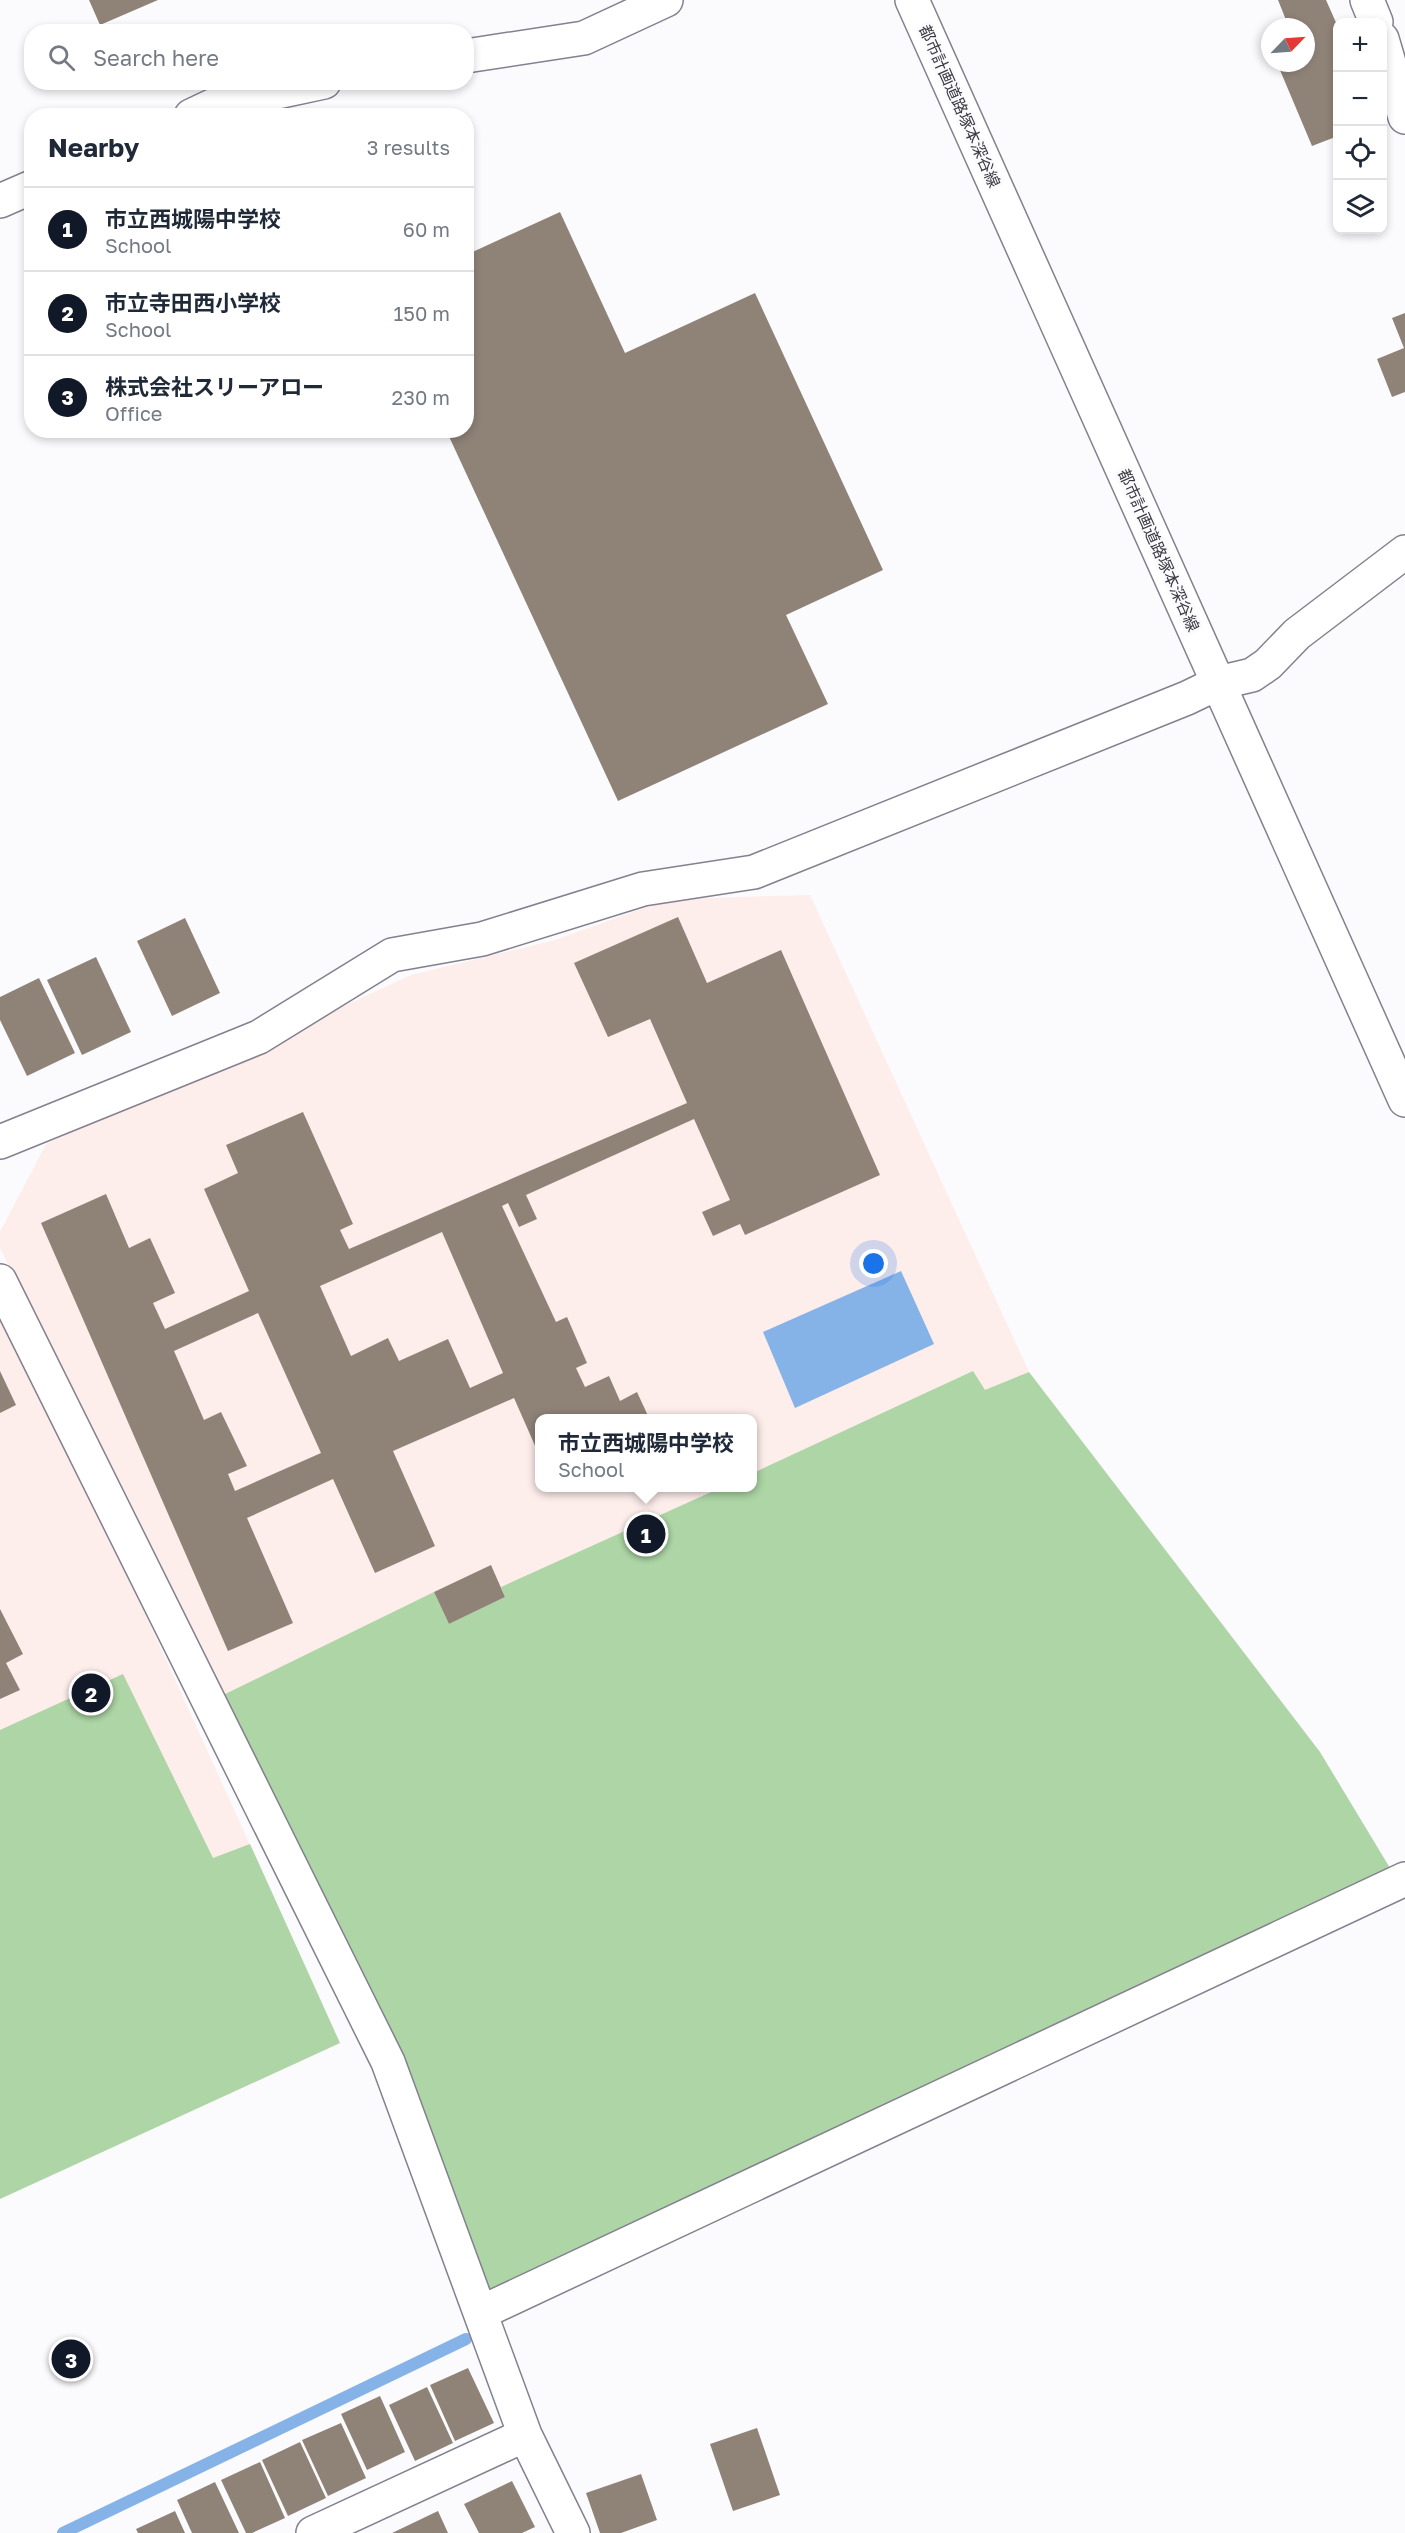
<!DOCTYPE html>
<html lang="en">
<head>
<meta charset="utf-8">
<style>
  :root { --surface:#fff; --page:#f6f6f7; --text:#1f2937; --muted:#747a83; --line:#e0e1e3; --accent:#111827 }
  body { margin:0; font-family:"Golos Text","Noto Sans JP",sans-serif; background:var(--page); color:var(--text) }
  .controls { position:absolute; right:18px; top:18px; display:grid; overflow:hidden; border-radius:12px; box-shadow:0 3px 9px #0003 }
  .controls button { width:54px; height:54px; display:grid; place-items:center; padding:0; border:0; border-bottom:2px solid var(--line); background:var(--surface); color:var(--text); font:30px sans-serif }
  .compass { position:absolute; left:1261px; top:18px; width:54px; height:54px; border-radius:50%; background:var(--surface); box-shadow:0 3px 9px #0003; rotate:65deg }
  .you { position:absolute; left:874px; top:1264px; width:21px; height:21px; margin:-15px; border:4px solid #fff; border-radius:50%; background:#1a73e8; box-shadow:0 0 0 9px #1a73e833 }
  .badge { display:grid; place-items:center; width:39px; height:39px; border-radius:50%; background:var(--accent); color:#fff; font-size:20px; font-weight:700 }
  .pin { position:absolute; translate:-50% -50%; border:3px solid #fff; box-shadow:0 2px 6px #0006 }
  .popup { position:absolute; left:535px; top:1414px; width:222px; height:78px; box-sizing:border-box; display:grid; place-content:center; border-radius:12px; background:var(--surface); filter:drop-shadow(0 2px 4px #0005); font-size:20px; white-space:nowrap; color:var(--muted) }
  .popup b { font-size:22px; color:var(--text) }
  .popup::after { content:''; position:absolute; left:50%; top:100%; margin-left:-12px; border:12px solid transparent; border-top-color:var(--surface) }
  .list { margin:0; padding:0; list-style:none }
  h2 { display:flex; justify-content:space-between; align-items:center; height:78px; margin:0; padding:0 24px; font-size:26px }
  h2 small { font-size:20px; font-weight:400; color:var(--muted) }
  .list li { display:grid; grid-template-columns:39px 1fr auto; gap:18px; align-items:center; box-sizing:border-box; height:84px; padding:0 24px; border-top:2px solid var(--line) }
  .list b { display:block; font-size:22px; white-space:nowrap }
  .list p { margin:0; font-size:20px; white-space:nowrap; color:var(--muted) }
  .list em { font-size:20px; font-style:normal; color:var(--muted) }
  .icon { flex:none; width:33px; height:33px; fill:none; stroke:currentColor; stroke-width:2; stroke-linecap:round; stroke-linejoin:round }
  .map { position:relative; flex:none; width:1405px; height:2533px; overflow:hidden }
  .search { position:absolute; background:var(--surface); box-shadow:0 3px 9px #0003; left:24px; top:24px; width:450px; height:66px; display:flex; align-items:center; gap:15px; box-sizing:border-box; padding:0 21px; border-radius:24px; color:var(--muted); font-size:22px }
  .panel { position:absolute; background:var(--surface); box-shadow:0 3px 9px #0003; left:24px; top:108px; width:450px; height:330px; border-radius:24px }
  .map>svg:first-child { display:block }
  .education { fill:#fdedeb; fill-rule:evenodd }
  .green { fill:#add5a5 }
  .water { fill:#85b2e7 }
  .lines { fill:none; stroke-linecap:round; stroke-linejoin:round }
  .stream { stroke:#85b2e7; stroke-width:12 }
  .building { fill:#8f8378; fill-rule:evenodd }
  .minor-casing { stroke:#83818f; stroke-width:36 }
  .minor { stroke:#fff; stroke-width:33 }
  .labels { text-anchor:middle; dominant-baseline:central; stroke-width:6; stroke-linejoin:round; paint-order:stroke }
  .street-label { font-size:16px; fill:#3b3a41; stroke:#fbfbfe }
</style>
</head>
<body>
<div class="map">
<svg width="1405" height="2533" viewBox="0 0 1405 2533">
  <rect width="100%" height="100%" fill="#fbfbfe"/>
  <path class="education" d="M810 895 1029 1372 1320 1752 407 2082 0 1248V1232L46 1144 411 975 555 940 669 899ZM540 1418H752V1488H540Z
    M0 1319 113 1543 340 2043 0 2199Z"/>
  <path class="green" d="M973 1371 985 1390 1029 1372 1320 1752 1393 1873 492 2301 219 1697 434 1592 449 1624 505 1597 501 1587 720 1488H752L753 1473Z
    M123 1674 213 1858 250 1844 340 2043 0 2199V1730Z"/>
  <path class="water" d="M901 1271 934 1344 795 1408 763 1332Z"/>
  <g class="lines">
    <path class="stream" d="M63 2533 466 2339"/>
  </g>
  <path class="building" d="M89 0H158L100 25Z
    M1278 0H1326L1338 27V136L1312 146 1277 63H1306V27H1283L1288 25Z
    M560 212 625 353 755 293 883 570 786 615 828 704 618 801 446 430H466V255Z
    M1405 313V392L1392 397 1377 359 1404 348 1392 318Z
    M678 917 707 983 781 950 880 1175 745 1235 740 1224 713 1236 702 1212 730 1200 694 1119 526 1195 537 1219 519 1227 508 1203 502 1206 556 1322 567 1317 587 1363 576 1368 585 1387 609 1376 620 1401 637 1392 649 1418H540V1457L514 1398 393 1451 435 1546 375 1573 333 1479 247 1518 293 1623 228 1651 41 1223 106 1194 129 1248 150 1238 175 1293 153 1303 165 1329 249 1291 204 1189 238 1173 226 1145 303 1112 353 1224 340 1230 349 1249 687 1103 650 1019 608 1037 574 963ZM442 1232 503 1373 470 1388 448 1339 399 1361 388 1338 351 1356 320 1286ZM258 1313 321 1453 235 1491 228 1474 247 1466 221 1412 204 1420 174 1351Z
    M185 918 220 993 172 1016 137 941Z
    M96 957 131 1032 82 1055 47 980Z
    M39 978 75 1053 27 1076 0 1020V997Z
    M0 1371 16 1405 0 1413Z
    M491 1565 505 1597 449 1624 434 1592Z
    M0 1609 23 1654 6 1663 20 1690 0 1699Z
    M468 2368 494 2423 455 2441 430 2385Z
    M427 2387 453 2443 415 2461 389 2405Z
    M380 2396 405 2452 367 2470 341 2414Z
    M341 2423 366 2478 328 2496 302 2440Z
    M757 2428 780 2495 733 2511 710 2444Z
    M300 2442 326 2498 288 2516 262 2460Z
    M260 2462 285 2518 252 2533H246L221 2480Z
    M641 2474 657 2520 621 2533H600L586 2493Z
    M512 2481 535 2527 522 2533H479L464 2504Z
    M215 2482 239 2533H192L177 2500Z
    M175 2511 185 2533H138L136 2529Z
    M438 2511 448 2533H392Z"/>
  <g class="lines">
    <defs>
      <path id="minor" d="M912 0 1405 1100
        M1367 0 1376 22
        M1382 39 1405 117
        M466 56 584 38 666 0
        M191 116 212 106 324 82
        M0 201 32 187
        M0 1142 259 1037 392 955 482 939 643 889 754 872 1187 698 1218 683 1252 675 1268 664 1297 634 1405 552
        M0 1281 388 2062 525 2435 573 2533
        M482 2312 1405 1879
        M313 2533 525 2435"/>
    </defs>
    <use href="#minor" class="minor-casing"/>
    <use href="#minor" class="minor"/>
  </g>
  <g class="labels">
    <g class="street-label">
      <text transform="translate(960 106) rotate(66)">都市計画道路塚本深谷線</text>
      <text transform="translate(1159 550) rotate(66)">都市計画道路塚本深谷線</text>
    </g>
  </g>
</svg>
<div class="controls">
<button>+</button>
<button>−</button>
<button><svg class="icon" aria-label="locate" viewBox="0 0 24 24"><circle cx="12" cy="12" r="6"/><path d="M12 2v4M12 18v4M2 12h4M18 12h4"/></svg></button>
<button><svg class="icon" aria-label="layers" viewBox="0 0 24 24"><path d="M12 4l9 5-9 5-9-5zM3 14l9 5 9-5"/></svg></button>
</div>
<svg class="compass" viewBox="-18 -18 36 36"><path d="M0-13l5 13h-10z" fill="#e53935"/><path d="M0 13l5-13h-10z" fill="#747a83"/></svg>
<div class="you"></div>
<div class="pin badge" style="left:646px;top:1534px">1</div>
<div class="popup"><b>市立西城陽中学校</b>School</div>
<div class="pin badge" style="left:91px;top:1693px">2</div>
<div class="pin badge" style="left:71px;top:2359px">3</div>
<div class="search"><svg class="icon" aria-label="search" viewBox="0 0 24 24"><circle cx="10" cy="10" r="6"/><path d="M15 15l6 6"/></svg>Search here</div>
<section class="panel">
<h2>Nearby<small>3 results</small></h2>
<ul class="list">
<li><span class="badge">1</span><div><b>市立西城陽中学校</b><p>School</p></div><em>60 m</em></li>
<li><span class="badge">2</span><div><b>市立寺田西小学校</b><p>School</p></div><em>150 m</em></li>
<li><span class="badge">3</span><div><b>株式会社スリーアロー</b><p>Office</p></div><em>230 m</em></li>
</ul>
</section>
</div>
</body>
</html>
